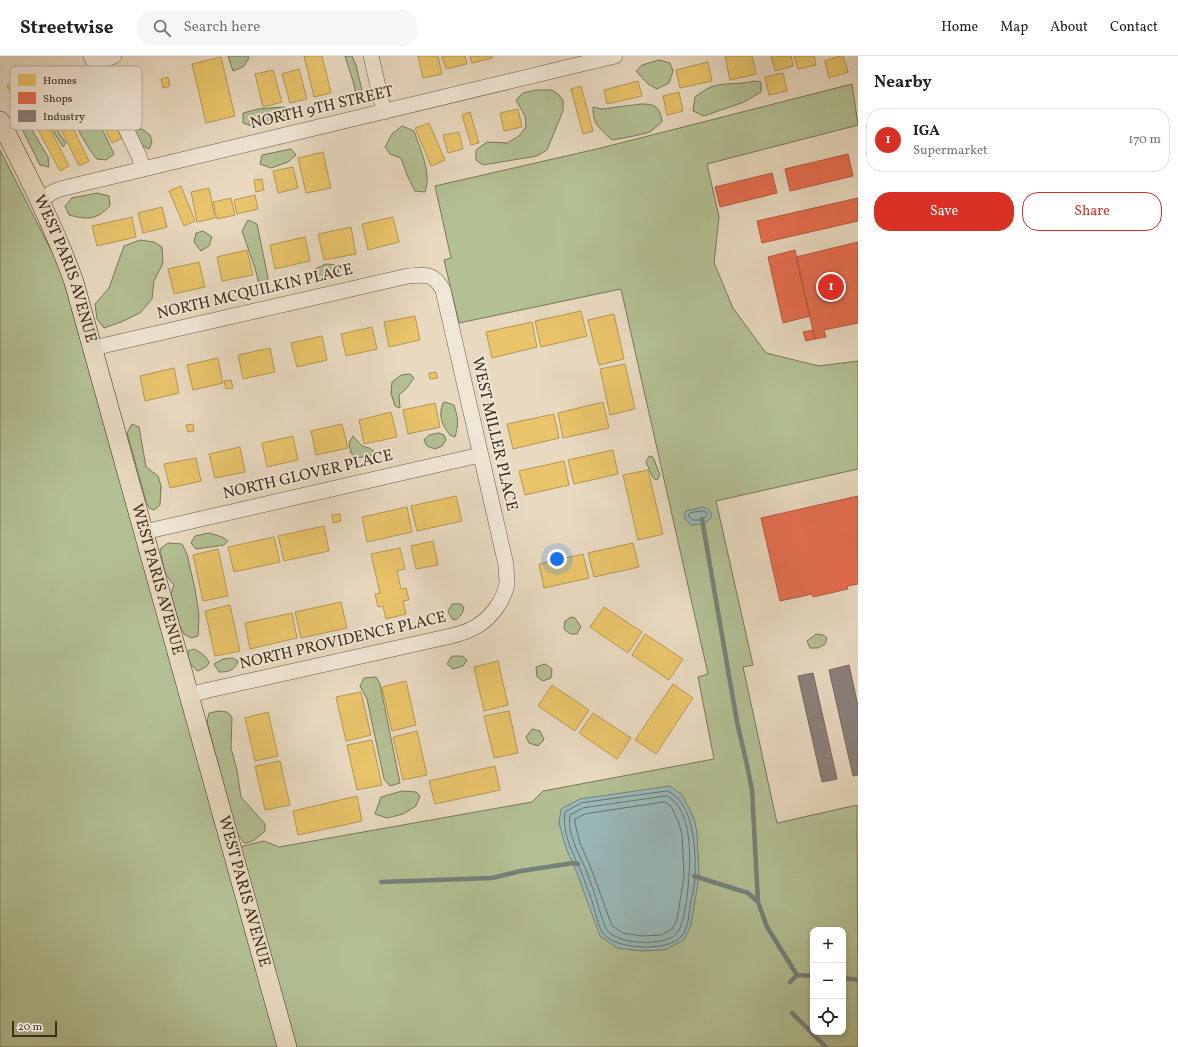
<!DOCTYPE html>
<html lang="en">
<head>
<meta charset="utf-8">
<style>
  :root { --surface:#fff; --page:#f6f6f6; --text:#222; --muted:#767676; --line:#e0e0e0; --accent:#d93025 }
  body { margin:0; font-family:Vollkorn,serif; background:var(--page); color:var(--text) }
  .controls { position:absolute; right:12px; bottom:12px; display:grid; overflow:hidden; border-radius:8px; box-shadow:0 2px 6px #0003 }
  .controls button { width:36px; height:36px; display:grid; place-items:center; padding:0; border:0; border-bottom:1px solid var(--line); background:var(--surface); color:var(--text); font:20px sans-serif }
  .scale { position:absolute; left:12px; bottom:10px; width:45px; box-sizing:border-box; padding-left:4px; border:2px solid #3d2f1c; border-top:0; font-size:11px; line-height:14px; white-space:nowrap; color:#3d2f1c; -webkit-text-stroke:3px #f0e6d6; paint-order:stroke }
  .you { position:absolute; left:557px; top:503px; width:14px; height:14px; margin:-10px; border:3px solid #fff; border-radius:50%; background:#1a73e8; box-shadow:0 0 0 6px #1a73e833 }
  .badge { display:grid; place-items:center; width:26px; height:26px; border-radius:50%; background:var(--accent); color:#fff; font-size:13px; font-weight:700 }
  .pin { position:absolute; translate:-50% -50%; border:2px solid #fff; box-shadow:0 1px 4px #0006 }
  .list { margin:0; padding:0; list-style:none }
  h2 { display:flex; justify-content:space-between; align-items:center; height:52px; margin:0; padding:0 16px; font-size:17px }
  h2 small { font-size:13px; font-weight:400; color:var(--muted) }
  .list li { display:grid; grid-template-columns:26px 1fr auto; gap:12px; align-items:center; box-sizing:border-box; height:64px; margin:0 8px 8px; padding:0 8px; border:1px solid var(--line); border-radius:16px }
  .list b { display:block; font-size:15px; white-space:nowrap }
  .list p { margin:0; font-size:13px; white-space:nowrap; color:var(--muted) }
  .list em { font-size:13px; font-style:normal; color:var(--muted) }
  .actions { display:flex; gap:8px; padding:12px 16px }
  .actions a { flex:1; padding:9px 0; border:1px solid var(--accent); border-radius:16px; text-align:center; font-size:14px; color:var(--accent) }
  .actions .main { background:var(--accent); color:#fff }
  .icon { flex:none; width:22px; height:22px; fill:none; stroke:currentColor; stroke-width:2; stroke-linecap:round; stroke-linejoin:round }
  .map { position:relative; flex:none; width:858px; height:991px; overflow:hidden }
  header { display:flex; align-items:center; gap:24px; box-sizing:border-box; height:56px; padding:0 20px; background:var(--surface); border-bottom:1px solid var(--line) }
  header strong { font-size:19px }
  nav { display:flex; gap:22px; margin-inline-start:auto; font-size:14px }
  .search { width:280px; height:36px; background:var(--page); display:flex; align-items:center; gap:10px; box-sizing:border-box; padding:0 14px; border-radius:16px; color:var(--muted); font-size:15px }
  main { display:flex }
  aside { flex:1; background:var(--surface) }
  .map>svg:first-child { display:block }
  .green { fill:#b3c094; stroke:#787858; fill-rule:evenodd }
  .water { fill:#99b9bb; stroke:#74827b }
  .homes { fill:#e9c46a; stroke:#b59753 }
  .shops { fill:#e76f51; stroke:#b45c41 }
  .industry { fill:#8a817c; stroke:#73685f }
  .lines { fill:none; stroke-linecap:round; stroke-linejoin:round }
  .shore { stroke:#6b746c; stroke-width:1 }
  .stream { stroke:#74827b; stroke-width:4.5 }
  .minor-casing { stroke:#685a45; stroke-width:16 }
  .major-casing { stroke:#3d2f1c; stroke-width:20 }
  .minor { stroke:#f0e6d6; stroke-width:15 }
  .major { stroke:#e8d9c0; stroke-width:19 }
  .labels { text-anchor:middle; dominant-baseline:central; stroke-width:4; stroke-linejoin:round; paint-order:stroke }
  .street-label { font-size:16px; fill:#3d2f1c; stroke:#f0e6d6 }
  .key { fill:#f0e6d6; stroke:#baaf9e; stroke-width:1 }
  .key-label { font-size:11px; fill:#3d2f1c }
</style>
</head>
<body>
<header>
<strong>Streetwise</strong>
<div class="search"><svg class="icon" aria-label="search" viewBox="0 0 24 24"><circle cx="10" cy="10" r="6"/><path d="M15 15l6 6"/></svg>Search here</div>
<nav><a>Home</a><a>Map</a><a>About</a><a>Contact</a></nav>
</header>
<main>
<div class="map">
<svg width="858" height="991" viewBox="0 0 858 991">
  <rect width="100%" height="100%" fill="#e8d9c0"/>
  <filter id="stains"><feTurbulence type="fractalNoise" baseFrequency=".005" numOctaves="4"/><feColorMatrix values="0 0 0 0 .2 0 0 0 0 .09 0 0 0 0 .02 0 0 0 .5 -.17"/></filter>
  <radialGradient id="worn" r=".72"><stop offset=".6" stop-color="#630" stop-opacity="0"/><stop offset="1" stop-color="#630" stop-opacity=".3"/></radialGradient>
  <path class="green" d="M228 0H248L249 2 243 11 233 15Z
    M345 0H352L356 9 363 39 360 41 356 38 353 25Z
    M659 4 670 7 673 15 669 27 657 33 648 28 636 15 642 9Z
    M73 17 79 21 76 28 70 35C70 52 77 62 95 64L103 75 114 98 106 104 97 103C85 90 80 72 67 60L58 62 55 65 59 77 66 87 63 91 47 65H39L32 74 48 101 49 111 40 109 14 57 18 54 27 52 32 48 51 45 63 37 66 32C64 25 65 21 73 17Z
    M755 25 761 26V36L744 46 704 60 693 55 695 41C700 38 705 33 711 31 724 26 740 29 755 25Z
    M852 28 858 69 707 108 719 161 714 207 733 252 766 297 819 310 858 305V413L716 445 753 609 743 611 777 767 857 749 858 991H295L239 791 264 785 279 791 532 746 543 735 714 703 698 621 708 618 621 233 459 267 444 204 451 202 435 130 601 92ZM813 874H843V976H813Z
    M536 34H552L558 38 563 44V55L547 94 537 100 483 109 476 104V94L487 86 507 87 519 80 526 71 525 60 516 44 523 37Z
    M641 48C656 48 660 51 662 66L650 76 634 80 612 84C599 71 593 70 593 51L602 53Z
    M284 51 293 53 289 59 271 66 252 70 243 67V57L258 53Z
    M402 70 414 75C420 93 432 117 425 136L415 135 407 119 401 102 390 98 385 91 392 78Z
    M142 73 150 79 152 86 149 93C140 90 137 83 135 74Z
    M291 93 296 99 288 106 271 112 260 108 262 99Z
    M0 94 55 202 64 225 279 991H0Z
    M97 137 109 140 110 150C96 164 88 164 69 159L65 150 72 142Z
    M248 164 257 168 268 222 267 237 261 236 255 212 242 175Z
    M203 175 212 181 209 190 201 195 194 186 196 177Z
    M140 184 154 186 162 191 163 207 154 225 152 243 140 257 121 266 104 272 97 263 95 248 109 232 124 190Z
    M326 208 340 209 338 217 326 223H315V213Z
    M410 318 414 322 406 333 399 339 400 352 395 350 391 337 392 326 401 319Z
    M445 346 454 349C458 362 459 368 455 381L450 379C442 369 438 360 443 347Z
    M132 368 139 371 146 411 158 420 161 430 160 449 154 454 149 452 146 445 127 377Z
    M439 377 444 379 446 384 442 390 435 393 427 390 424 384 429 379Z
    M353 380 362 390 369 392 374 395V399L356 402 351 397 349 387Z
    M649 400 653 401 660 419 657 424 653 422 646 406Z
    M209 477 222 481 228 485 224 489 196 493 191 487 195 480Z
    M168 487 182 488 187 498 195 533 199 559 198 580 191 582 184 578 179 568 171 538 174 529C163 518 163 508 160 493Z
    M452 548H461L464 552 462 558 456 564 452 563 448 555Z
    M571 561 575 562 581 571 577 578H570L564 573 565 565Z
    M816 578 823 579 827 582 825 588 818 592H810L807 585Z
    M194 593C200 596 207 600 209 607L206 611 198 615C190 610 188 604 188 595Z
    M452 600H462L467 604 463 610 453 613 447 608Z
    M232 602 238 605C235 615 228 616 219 616L214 608 223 603Z
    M545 608 552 613 551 622 543 625 537 621 536 611Z
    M376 621 380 628 400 727 390 730 384 723 367 643 360 630 364 622Z
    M219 655 227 656 232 661 231 692 237 714 241 741 265 768V775C258 781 253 787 244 787L236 776 207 666 209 657Z
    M532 673 540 675 544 684 538 690 529 687 526 681Z
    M402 735 416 736 420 740 416 750 403 758 387 762 375 758 381 741Z"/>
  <path class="water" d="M703 451C710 454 712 455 711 462L703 468 691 469 686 464 684 459 686 455Z
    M670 730 682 739 689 752 694 763 697 776 699 820 691 869 684 884 665 894 641 895 617 892 600 880 577 817 566 792 559 767 561 753 580 743Z"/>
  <path class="homes" d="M304 0H322L331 37 314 41Z
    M418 0H438L442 18 423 22Z
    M442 0H465L467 8 446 13Z
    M470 0H492V2L472 7Z
    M725 0H752L756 18 730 24Z
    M771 0H791L793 10 775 15Z
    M794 0H814L816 9 798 13Z
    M841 0H843L848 16 829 22 825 5Z
    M221 1 235 60 206 67 192 8Z
    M708 6 712 25 680 32 676 14Z
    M299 13 307 43 290 47 282 18Z
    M273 14 282 46 263 51 255 18Z
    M783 17 787 35 769 39 765 21Z
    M168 21 170 30 163 32 161 23Z
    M17 24 27 45 17 50 7 29Z
    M638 25 642 40 607 48 604 34Z
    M581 30 593 75 583 78 571 33Z
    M679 36 683 55 667 59 663 40Z
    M107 52 122 82 112 87 97 57Z
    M518 53 522 71 504 75 500 57Z
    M470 56 479 87 471 89 462 59Z
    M69 64 89 105 79 110 59 69Z
    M429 67 445 104 431 110 415 72Z
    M48 69 69 110 60 115 38 74Z
    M459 76 463 93 448 97 443 79Z
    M323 96 331 132 306 137 298 102Z
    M293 111 298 132 278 137 273 115Z
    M262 123 264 134 256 136 254 124Z
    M181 130 195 165 184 170 169 135Z
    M209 132 215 162 197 166 191 136Z
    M255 139 258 153 237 158 234 144Z
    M231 142 235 159 217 163 213 146Z
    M162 151 167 171 143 177 138 157Z
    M132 161 136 181 97 190 92 170Z
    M393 161 399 186 368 194 362 168Z
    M351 171 356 198 324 204 318 178Z
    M305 181 310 205 275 213 270 189Z
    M247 194 253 219 222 225 217 201Z
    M199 206 205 231 174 238 168 213Z
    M581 255 587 280 541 291 535 265Z
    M614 258 624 303 599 309 588 264Z
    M415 260 420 284 389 291 384 266Z
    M532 266 537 291 492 302 486 276Z
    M372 271 377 293 346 300 341 278Z
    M322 280 327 304 297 311 291 287Z
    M270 292 275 316 243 323 238 299Z
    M218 302 223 327 193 334 187 309Z
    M625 308 635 353 610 359 600 313Z
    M174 312 179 337 145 345 140 320Z
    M436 316 438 322 430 323 429 317Z
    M231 324 233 332 226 333 224 325Z
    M603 346 609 372 563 382 558 357Z
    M435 347 440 371 408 378 403 354Z
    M391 356 397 381 364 388 359 364Z
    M554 358 559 382 513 393 507 368Z
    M193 368 194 375 188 376 186 369Z
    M342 368 348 392 316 399 311 375Z
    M293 380 298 404 267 411 262 387Z
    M240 391 245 416 215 422 209 398Z
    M613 394 618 418 574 428 568 404Z
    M196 402 201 425 170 432 164 408Z
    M564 405 569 429 525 439 519 415Z
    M648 414 663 478 638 484 623 419Z
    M456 440 462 465 417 475 411 450Z
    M407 451 412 476 367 486 362 461Z
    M340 458 341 465 333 467 332 459Z
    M324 470 329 495 284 505 278 480Z
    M274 481 280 506 234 516 228 491Z
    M433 485 438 509 416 513 411 490Z
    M633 487 639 511 594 521 588 497Z
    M400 492 405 513 397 515 401 533 406 532 409 544 403 545 406 558 386 563 383 550 378 551 375 538 380 537 371 498Z
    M218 493 228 540 203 545 193 499Z
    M583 498 589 522 544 532 539 508Z
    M341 546 347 572 301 582 295 556Z
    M230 549 240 595 215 600 205 555Z
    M604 551 642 576 628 597 590 571Z
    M292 557 297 582 250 593 245 567Z
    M645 578 683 603 669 624 632 599Z
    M498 605 508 649 484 655 474 611Z
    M406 625 416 669 392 675 382 631Z
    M673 628 693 642 656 698 635 684Z
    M552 629 589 654 575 675 538 650Z
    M361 636 371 679 346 685 336 641Z
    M509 655 518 697 494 702 484 660Z
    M268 656 278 700 255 705 245 662Z
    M593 657 631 682 617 703 579 677Z
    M417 675 427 719 403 724 393 681Z
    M372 684 382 729 357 734 347 689Z
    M280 705 290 749 265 754 255 710Z
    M495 710 500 734 435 748 429 725Z
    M357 740 362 765 298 779 293 755Z"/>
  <path class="shops" d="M848 98 853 120 790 135 785 113Z
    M772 117 777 137 720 151 715 131Z
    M858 142V165L762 187 757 165Z
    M858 186V267L824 274 826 281 815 283 796 201Z
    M795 194 810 260 783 267 768 201Z
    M813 274 815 283 806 285 803 276Z
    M858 440V528L847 530 848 533 813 541 812 538 780 545 761 462Z"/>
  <path class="industry" d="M849 609 858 650V719L853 720 829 614Z
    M813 617 837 723 822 726 798 620Z"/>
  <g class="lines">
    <path class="shore" d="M703 455 707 457V459L702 464H693L689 461 688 459 690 457Z
      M668 735C694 747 696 794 695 820 695 829 692 840 690 850 689 859 688 873 681 881 667 896 613 894 602 876 597 866 594 850 590 839 586 830 584 822 580 813 572 795 562 777 565 756L581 747Z
      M667 740C697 755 690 820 686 848 684 857 683 869 677 877 666 891 618 889 607 874 603 868 597 845 594 836 591 829 589 821 586 814 579 797 567 779 570 759L583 752Z
      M665 746 671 750 679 767 682 779 684 820 677 864 672 873 661 879 642 880 623 877 612 870 591 812 580 787 575 767V763L585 758Z"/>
    <path class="stream" d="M702 463 737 666 747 709 752 734 758 846
      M694 820 748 837 758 846 767 871 797 919
      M381 826 492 822 521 815 573 807 578 808
      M843 922 858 924
      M790 926 797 919 813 920
      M792 957 826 991"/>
    <defs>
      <path id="minor" d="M91 0 139 100 143 113
        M371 0 384 56
        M95 7 114 0
        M40 145 51 137 60 133 615 0
        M93 292 408 220C426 219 433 216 443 234L506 509C506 515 507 522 507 528 504 544 491 562 477 570 469 575 460 578 451 580L209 634 190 639
        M144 476 480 399"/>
      <g id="major">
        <path id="s1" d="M0 65C27 118 54 170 74 226L287 991"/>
      </g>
    </defs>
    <use href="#minor" class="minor-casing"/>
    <use href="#major" class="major-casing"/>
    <use href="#minor" class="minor"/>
    <use href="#major" class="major"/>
  </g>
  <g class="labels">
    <g class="street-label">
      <text transform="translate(322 52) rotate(-13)">NORTH 9TH STREET</text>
      <text stroke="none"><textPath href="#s1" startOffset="162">WEST PARIS AVENUE</textPath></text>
      <text transform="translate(255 236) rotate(-13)">NORTH MCQUILKIN PLACE</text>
      <text transform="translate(494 378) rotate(77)">WEST MILLER PLACE</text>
      <text transform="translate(308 419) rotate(-13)">NORTH GLOVER PLACE</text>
      <text stroke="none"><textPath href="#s1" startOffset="486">WEST PARIS AVENUE</textPath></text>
      <text transform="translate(343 585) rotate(-13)">NORTH PROVIDENCE PLACE</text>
      <text stroke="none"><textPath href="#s1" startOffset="810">WEST PARIS AVENUE</textPath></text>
    </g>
  </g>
  <rect x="10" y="10" width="132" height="64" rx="6" class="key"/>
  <rect x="18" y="18" width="18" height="12" fill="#e9c46a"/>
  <rect x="18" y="36" width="18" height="12" fill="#e76f51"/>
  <rect x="18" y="54" width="18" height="12" fill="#8a817c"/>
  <g class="key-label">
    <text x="43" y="28">Homes</text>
    <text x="43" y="46">Shops</text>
    <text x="43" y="64">Industry</text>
  </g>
  <rect width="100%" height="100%" filter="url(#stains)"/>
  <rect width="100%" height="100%" fill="url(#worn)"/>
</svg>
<div class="controls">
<button>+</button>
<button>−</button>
<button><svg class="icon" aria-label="locate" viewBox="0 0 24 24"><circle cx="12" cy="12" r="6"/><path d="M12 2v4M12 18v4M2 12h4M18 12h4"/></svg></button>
</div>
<div class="scale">20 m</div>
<div class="you"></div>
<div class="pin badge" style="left:831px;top:231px">1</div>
</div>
<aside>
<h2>Nearby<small></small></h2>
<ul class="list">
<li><span class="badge">1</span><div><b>IGA</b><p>Supermarket</p></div><em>170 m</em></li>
</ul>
<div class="actions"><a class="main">Save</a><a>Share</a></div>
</aside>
</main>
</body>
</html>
